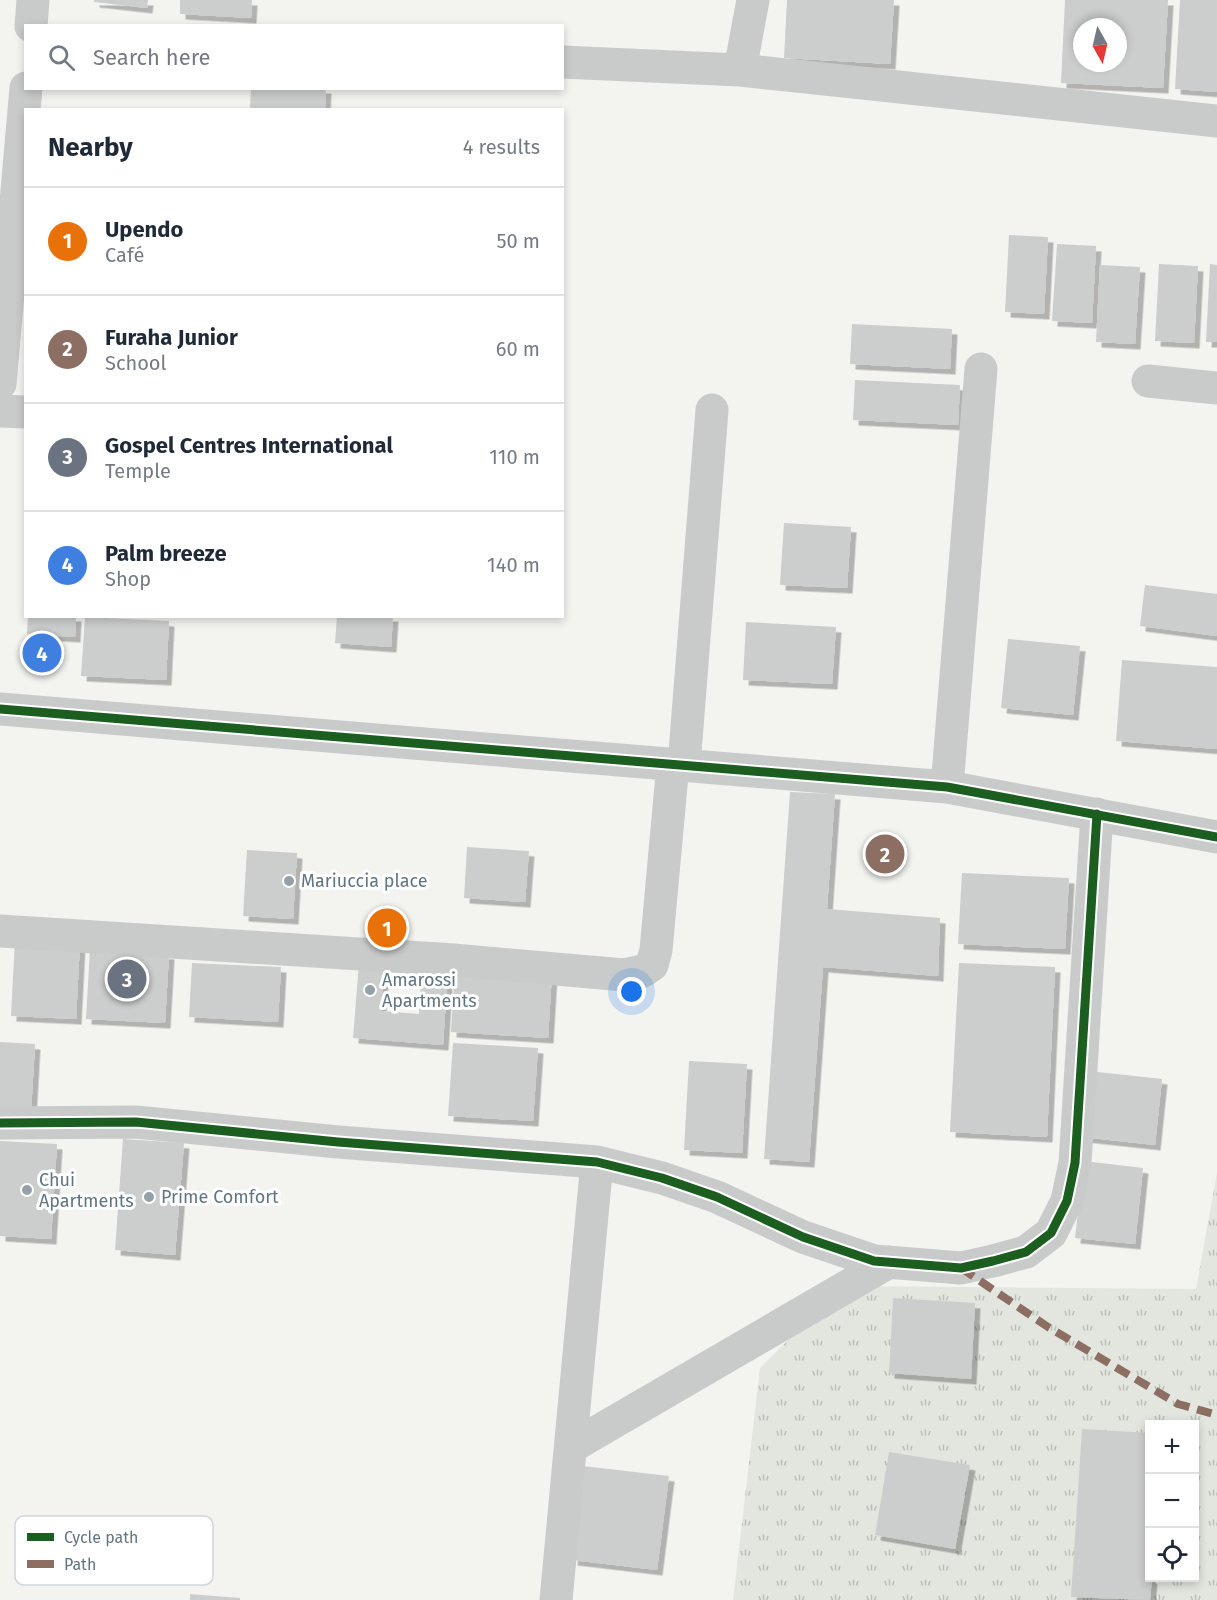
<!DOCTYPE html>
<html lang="en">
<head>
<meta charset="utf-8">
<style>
  :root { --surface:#fff; --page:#f2f2f3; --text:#1f2937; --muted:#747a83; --line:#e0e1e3; --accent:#545f6a }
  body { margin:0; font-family:"Fira Sans",sans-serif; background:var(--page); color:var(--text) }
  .controls { position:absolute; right:18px; bottom:18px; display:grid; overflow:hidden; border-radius:0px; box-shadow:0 3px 9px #0003 }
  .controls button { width:54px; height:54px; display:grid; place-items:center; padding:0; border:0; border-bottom:2px solid var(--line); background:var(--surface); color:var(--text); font:30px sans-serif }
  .compass { position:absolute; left:1073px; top:18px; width:54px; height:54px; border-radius:50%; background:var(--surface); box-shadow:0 3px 9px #0003; rotate:172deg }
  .you { position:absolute; left:632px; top:992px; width:21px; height:21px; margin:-15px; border:4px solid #fff; border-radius:50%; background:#1a73e8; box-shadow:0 0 0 9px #1a73e833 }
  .badge { display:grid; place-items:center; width:39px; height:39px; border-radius:50%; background:var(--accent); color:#fff; font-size:20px; font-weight:700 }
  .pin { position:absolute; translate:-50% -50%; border:3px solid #fff; box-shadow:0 2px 6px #0006 }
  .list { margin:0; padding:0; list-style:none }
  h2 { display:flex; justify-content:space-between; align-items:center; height:78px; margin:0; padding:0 24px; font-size:26px }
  h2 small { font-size:20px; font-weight:400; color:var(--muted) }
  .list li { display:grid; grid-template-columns:39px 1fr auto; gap:18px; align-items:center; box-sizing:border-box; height:108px; padding:0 24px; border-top:2px solid var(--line) }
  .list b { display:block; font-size:22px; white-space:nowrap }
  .list p { margin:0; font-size:20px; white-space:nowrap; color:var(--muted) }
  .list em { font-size:20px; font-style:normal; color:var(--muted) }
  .icon { flex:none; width:33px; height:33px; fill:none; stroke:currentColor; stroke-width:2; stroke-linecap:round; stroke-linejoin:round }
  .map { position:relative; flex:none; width:1217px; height:1600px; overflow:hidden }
  .search { position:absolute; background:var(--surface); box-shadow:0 3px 9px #0003; left:24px; top:24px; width:540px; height:66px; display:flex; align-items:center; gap:15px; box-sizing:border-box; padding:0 21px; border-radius:0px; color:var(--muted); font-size:22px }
  .panel { position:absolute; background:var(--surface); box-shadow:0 3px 9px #0003; left:24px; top:108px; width:540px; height:510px; border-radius:0px }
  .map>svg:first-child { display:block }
  .grass { fill:url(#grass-tufts); fill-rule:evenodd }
  .building { fill:#cccece; fill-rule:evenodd; filter:url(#shadow) }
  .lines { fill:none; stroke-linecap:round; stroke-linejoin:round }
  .minor { stroke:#c9cbcb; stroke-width:33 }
  .quiet { stroke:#8d6e63; stroke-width:8; stroke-dasharray:15 8; stroke-linecap:butt }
  .cycleway-casing { stroke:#fff; stroke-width:13 }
  .cycleway { stroke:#1b5e20; stroke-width:9 }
  .poi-dot { fill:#94a1a8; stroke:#fff; stroke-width:2 }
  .labels { text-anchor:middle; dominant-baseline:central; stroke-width:6; stroke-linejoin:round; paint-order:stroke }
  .poi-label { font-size:18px; fill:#617582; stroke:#fff; text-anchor:start }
  .key { fill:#fff; stroke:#d0d6da; stroke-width:1.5 }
  .key-label { font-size:16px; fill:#617582 }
</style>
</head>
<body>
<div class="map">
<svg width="1217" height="1600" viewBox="0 0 1217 1600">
  <defs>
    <pattern id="grass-tufts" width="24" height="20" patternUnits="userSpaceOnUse" patternTransform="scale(1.5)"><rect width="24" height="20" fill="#e2e6de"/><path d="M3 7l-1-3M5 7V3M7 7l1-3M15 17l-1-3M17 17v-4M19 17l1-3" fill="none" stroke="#bbbfb9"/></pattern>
    <filter id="shadow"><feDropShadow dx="5.5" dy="5.5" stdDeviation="0" flood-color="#0004"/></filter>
  </defs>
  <rect width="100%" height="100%" fill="#f3f3f0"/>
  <path class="grass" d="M1217 1173V1600H733L760 1368 843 1286 1196 1289ZM1150 1424H1194V1578H1150Z"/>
  <path class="building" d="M94 0H148L147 8 94 2Z
    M180 0H252L251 18 180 14Z
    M787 0H894L890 64 784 58Z
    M1065 0H1168L1163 88 1061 83ZM1082 27H1118V63H1082Z
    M1180 0H1217V92L1175 89Z
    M251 88H326L325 110H250Z
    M1009 235 1048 237 1044 314 1005 312Z
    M1057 244 1096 246 1092 323 1052 321Z
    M1159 264 1198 266 1194 343 1155 341Z
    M1210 264 1217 265V342H1206Z
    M1100 265 1140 267 1135 344 1096 342Z
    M852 324 952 329 950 369 850 364Z
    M855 380 960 385 958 425 853 420Z
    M784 523 851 527 847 588 780 585Z
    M1145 585 1217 594V636L1140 626Z
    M28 616H76L75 637 27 634Z
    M337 616H393L391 647 335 643Z
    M85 617 169 621 166 680 81 676Z
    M746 622 836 627 832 684 743 680Z
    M1008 639 1080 646 1073 715 1001 708Z
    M1122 660 1217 667V749L1116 741Z
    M790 792 835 794 827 909 940 918 938 976 823 967 809 1162 764 1159Z
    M467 847 529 851 525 902 464 898Z
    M247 850 297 853 293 919 243 916Z
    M962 873 1069 878 1065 949 958 944Z
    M15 939 80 942 76 1019 11 1016Z
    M90 949 169 954 165 1023 86 1019Z
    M192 963 281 967 278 1022 189 1017Z
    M359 963 384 965 381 1011 419 1014 422 966 448 968 443 1045 353 1038Z
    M959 963 1055 967 1047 1137 950 1132Z
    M455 968 552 973 548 1038 451 1032Z
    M0 1042 35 1044 31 1112 0 1110Z
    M453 1043 538 1048 533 1121 448 1116Z
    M689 1061 747 1064 742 1153 684 1150Z
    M1089 1071 1162 1079 1155 1145 1082 1137Z
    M123 1139 184 1143 175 1255 115 1250Z
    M0 1141 57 1144 51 1239 0 1236Z
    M1084 1161 1143 1168 1135 1244 1075 1238Z
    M893 1298 975 1303 971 1379 889 1373Z
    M1082 1429 1150 1433V1578H1152L1150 1600 1071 1597Z
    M889 1452 970 1465 955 1549 875 1535Z
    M583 1466 669 1476 657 1570 572 1560Z
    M190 1594 240 1598V1600H190Z"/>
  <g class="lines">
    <path class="minor" d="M31 26 33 0
      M562 62 740 70 1217 121
      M740 70 753 0
      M1148 381 1217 388
      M0 384 26 88
      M0 411 26 412
      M0 709 947 787 1217 837
      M684 765 712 410
      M947 787 981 369
      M0 931 454 960 624 975 643 971 652 965 656 950 673 764
      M0 1123 136 1122 338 1142 597 1162 662 1178 717 1197 803 1237 874 1261 961 1268 993 1261 1026 1252 1051 1233 1067 1201 1075 1163 1097 814
      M571 1447 889 1262
      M556 1600 597 1162"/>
    <path class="quiet" d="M961 1268 1048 1327 1178 1404 1217 1415"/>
    <defs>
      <path id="cycleway" d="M0 709 947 787 1217 837
        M0 1123 136 1122 338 1142 597 1162 662 1178 717 1197 803 1237 874 1261 961 1268 993 1261 1026 1252 1051 1233 1067 1201 1075 1163 1097 814"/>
    </defs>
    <use href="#cycleway" class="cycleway-casing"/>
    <use href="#cycleway" class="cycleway"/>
  </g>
  <g class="poi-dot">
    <circle cx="289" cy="881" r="6"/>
    <circle cx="370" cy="990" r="6"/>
    <circle cx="27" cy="1190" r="6"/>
    <circle cx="149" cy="1197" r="6"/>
  </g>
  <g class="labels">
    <g class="poi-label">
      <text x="301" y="881">Mariuccia place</text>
      <text x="382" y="980">Amarossi<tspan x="382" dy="21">Apartments</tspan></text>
      <text x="39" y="1180">Chui<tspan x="39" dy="21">Apartments</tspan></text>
      <text x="161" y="1197">Prime Comfort</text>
    </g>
  </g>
  <rect x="15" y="1516" width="198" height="69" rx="9" class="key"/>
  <rect x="27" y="1533" width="27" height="8" fill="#1b5e20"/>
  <rect x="27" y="1560" width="27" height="8" fill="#8d6e63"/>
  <g class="key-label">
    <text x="64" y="1543">Cycle path</text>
    <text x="64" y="1570">Path</text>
  </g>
</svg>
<div class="controls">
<button>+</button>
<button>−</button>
<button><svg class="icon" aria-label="locate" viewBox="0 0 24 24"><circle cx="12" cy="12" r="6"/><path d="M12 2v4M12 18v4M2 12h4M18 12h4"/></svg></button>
</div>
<svg class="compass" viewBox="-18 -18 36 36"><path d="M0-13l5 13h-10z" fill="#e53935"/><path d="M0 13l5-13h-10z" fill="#747a83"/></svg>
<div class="you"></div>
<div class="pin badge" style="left:387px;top:928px;background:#e8710a">1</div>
<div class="pin badge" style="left:885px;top:854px;background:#8d6e63">2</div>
<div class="pin badge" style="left:127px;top:979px;background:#6b7280">3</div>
<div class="pin badge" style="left:42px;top:653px;background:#3f7fe0">4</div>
<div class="search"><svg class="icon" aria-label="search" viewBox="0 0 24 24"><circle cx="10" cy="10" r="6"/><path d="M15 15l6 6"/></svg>Search here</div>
<section class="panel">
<h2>Nearby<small>4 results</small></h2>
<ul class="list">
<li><span class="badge" style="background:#e8710a">1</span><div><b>Upendo</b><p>Café</p></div><em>50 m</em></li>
<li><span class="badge" style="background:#8d6e63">2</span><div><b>Furaha Junior</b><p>School</p></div><em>60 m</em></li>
<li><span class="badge" style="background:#6b7280">3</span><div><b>Gospel Centres International</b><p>Temple</p></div><em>110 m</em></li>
<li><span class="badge" style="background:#3f7fe0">4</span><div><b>Palm breeze</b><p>Shop</p></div><em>140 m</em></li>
</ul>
</section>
</div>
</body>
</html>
